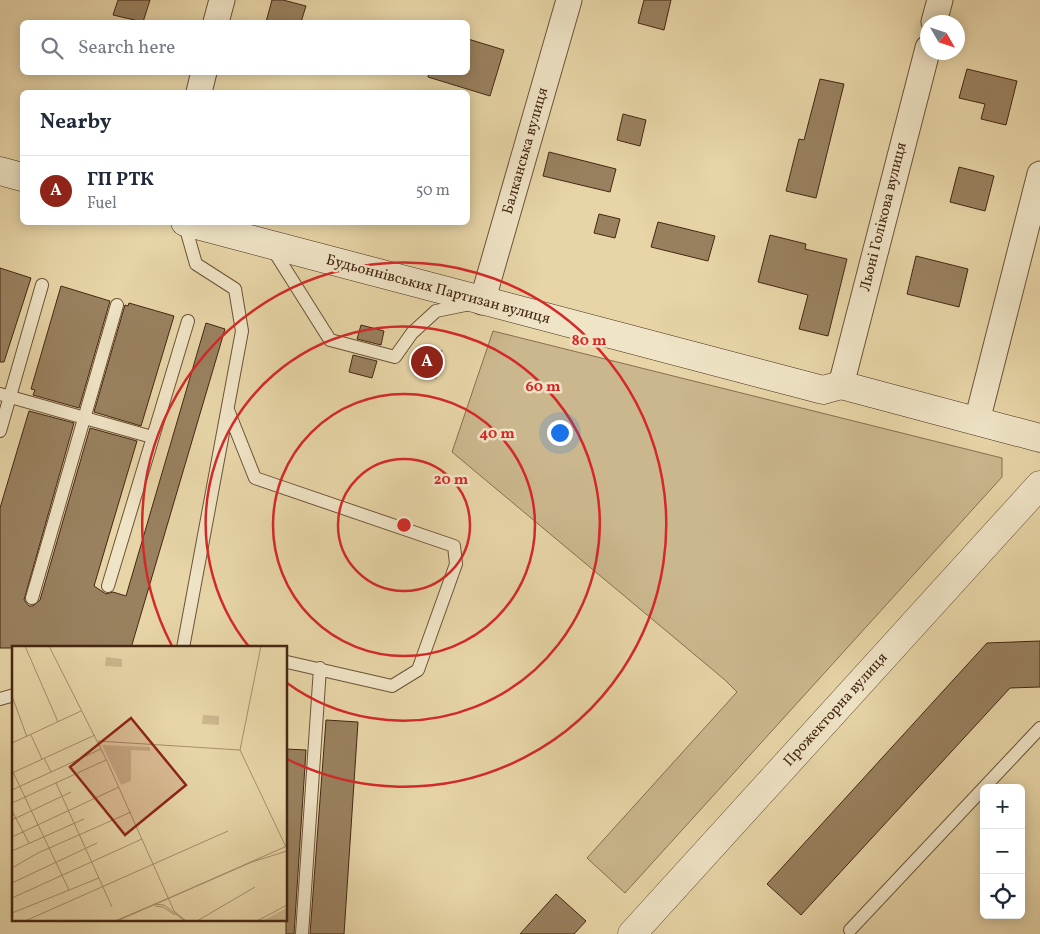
<!DOCTYPE html>
<html lang="en">
<head>
<meta charset="utf-8">
<style>
  :root { --surface:#fff; --page:#f2f2f3; --text:#1f2937; --muted:#747a83; --line:#e0e1e3; --accent:#8f2418 }
  body { margin:0; font-family:Vollkorn,serif; background:var(--page); color:var(--text) }
  .controls { position:absolute; right:15px; bottom:15px; display:grid; overflow:hidden; border-radius:8px; box-shadow:0 2px 12px #0003 }
  .controls button { width:45px; height:45px; display:grid; place-items:center; padding:0; border:0; border-bottom:1px solid var(--line); background:var(--surface); color:var(--text); font:25px sans-serif }
  .compass { position:absolute; left:920px; top:15px; width:45px; height:45px; border-radius:50%; background:var(--surface); box-shadow:0 2px 12px #0003; rotate:129deg }
  .you { position:absolute; left:559px; top:432px; width:18px; height:18px; margin:-12px; border:4px solid #fff; border-radius:50%; background:#1a73e8; box-shadow:0 0 0 8px #1a73e833 }
  .badge { display:grid; place-items:center; width:32px; height:32px; border-radius:50%; background:var(--accent); color:#fff; font-size:16px; font-weight:700 }
  .pin { position:absolute; translate:-50% -50%; border:2px solid #fff; box-shadow:0 1px 5px #0006 }
  .list { margin:0; padding:0; list-style:none }
  h2 { display:flex; justify-content:space-between; align-items:center; height:65px; margin:0; padding:0 20px; font-size:21px }
  h2 small { font-size:16px; font-weight:400; color:var(--muted) }
  .list li { display:grid; grid-template-columns:32px 1fr auto; gap:15px; align-items:center; box-sizing:border-box; height:70px; padding:0 20px; border-top:1px solid var(--line) }
  .list b { display:block; font-size:19px; white-space:nowrap }
  .list p { margin:0; font-size:16px; white-space:nowrap; color:var(--muted) }
  .list em { font-size:16px; font-style:normal; color:var(--muted) }
  .icon { flex:none; width:28px; height:28px; fill:none; stroke:currentColor; stroke-width:2; stroke-linecap:round; stroke-linejoin:round }
  .map { position:relative; flex:none; width:1040px; height:934px; overflow:hidden }
  .search { position:absolute; background:var(--surface); box-shadow:0 2px 12px #0003; left:20px; top:20px; width:450px; height:55px; display:flex; align-items:center; gap:12px; box-sizing:border-box; padding:0 18px; border-radius:8px; color:var(--muted); font-size:19px }
  .panel { position:absolute; background:var(--surface); box-shadow:0 2px 12px #0003; left:20px; top:90px; width:450px; height:135px; border-radius:8px }
  .map>svg:first-child { display:block }
  .green { fill:#cbb78e; stroke:#886e50 }
  .building { fill:#99815f; stroke:#442612 }
  .lines { fill:none; stroke-linecap:round; stroke-linejoin:round }
  .service-casing { stroke:#6d5237; stroke-width:14 }
  .minor-casing { stroke:#6d5237; stroke-width:27 }
  .tertiary-casing { stroke:#6d5237; stroke-width:29 }
  .secondary-casing { stroke:#442612; stroke-width:29 }
  .service { stroke:#efe4c6; stroke-width:12 }
  .minor { stroke:#efe4c6; stroke-width:25 }
  .tertiary { stroke:#efe4c6; stroke-width:28 }
  .secondary { stroke:#efe4c6; stroke-width:28 }
  .ring { fill:none; stroke:#d62828; stroke-width:2.5 }
  .labels { text-anchor:middle; dominant-baseline:central; stroke-width:5; stroke-linejoin:round; paint-order:stroke }
  .street-label { font-size:15px; fill:#442612; stroke:#efe4c6 }
  .inset-road { fill:none; stroke:#a68f6b; stroke-width:1 }
  .view { fill:#8f2418; fill-opacity:0.15; stroke:#8f2418; stroke-width:2.5 }
  .inset-edge { fill:none; stroke:#442612; stroke-width:2.5 }
  .centre { fill:#d62828; stroke:#efe4c6; stroke-width:2.5 }
  .ring-label { font-size:15px; text-anchor:middle; font-weight:bold; fill:#d62828; stroke:#efe4c6; stroke-width:5; stroke-linejoin:round; paint-order:stroke }
</style>
</head>
<body>
<div class="map">
<svg width="1040" height="934" viewBox="0 0 1040 934">
  <rect width="100%" height="100%" fill="#e7d5a7"/>
  <filter id="stains"><feTurbulence type="fractalNoise" baseFrequency=".004" numOctaves="4"/><feColorMatrix values="0 0 0 0 .2 0 0 0 0 .09 0 0 0 0 .02 0 0 0 .5 -.17"/></filter>
  <radialGradient id="worn" r=".72"><stop offset=".6" stop-color="#630" stop-opacity="0"/><stop offset="1" stop-color="#630" stop-opacity=".3"/></radialGradient>
  <path class="green" d="M493 331 1002 458V477L625 893 587 858 737 692 725 680 452 452Z"/>
  <path class="building" d="M118 0H150L143 22 113 15Z
    M272 0H283L306 6 301 22H266Z
    M644 0H671L664 30 638 23Z
    M468 39 504 50 490 96 428 77 429 72H468Z
    M967 69 1017 81 1006 125 981 119 985 104 959 98Z
    M820 79 844 84 816 198 786 191 799 139 804 140Z
    M623 114 646 120 640 146 617 140Z
    M549 152 616 169 610 192 543 176Z
    M959 167 994 176 985 211 950 202Z
    M599 214 620 219 615 238 594 233Z
    M658 222 715 236 708 261 651 247Z
    M770 235 806 244 805 249 847 259 828 336 799 329 808 295 758 282Z
    M916 256 968 269 959 307 907 294Z
    M0 268 31 278 4 362H0Z
    M61 286 110 301 79 408 33 395 35 390 31 389Z
    M129 303 174 316 141 426 94 412 125 305 128 306Z
    M206 323 225 329 131 648H0V508L29 411 74 423 24 600 29 606H33L40 600 90 428 137 441 94 586 106 594 113 592 126 596Z
    M361 325 384 331 381 345 357 339Z
    M419 346 442 351 436 378 413 373Z
    M353 355 377 361 372 378 349 372Z
    M1040 641V687L1010 688 801 915 767 884 987 643Z
    M326 720 358 722 344 934H310Z
    M286 749 306 750 294 934H286Z
    M556 894 586 921 574 934H520Z"/>
  <g class="lines">
    <defs>
      <path id="service" d="M272 248 330 340 395 357 412 333 436 311 470 304
        M0 394 152 437
        M228 410 255 478 454 546 456 564 418 670 392 686 287 662
        M0 431 42 285
        M108 586 188 321
        M32 598 117 305
        M183 648 242 331 235 289 196 264 184 222
        M0 699 14 695
        M850 930 1040 728
        M302 934 320 668"/>
      <path id="minor" d="M216 22 222 0
        M934 22 940 0
        M199 92 204 72
        M482 302 569 0
        M841 385 928 48
        M977 421 1040 174"/>
      <path id="tertiary" d="M632 934 1040 485"/>
      <path id="secondary" d="M0 171 22 177
        M185 222 823 390 841 385 1040 438"/>
    </defs>
    <use href="#service" class="service-casing"/>
    <use href="#minor" class="minor-casing"/>
    <use href="#tertiary" class="tertiary-casing"/>
    <use href="#secondary" class="secondary-casing"/>
    <use href="#service" class="service"/>
    <use href="#minor" class="minor"/>
    <use href="#tertiary" class="tertiary"/>
    <use href="#secondary" class="secondary"/>
  </g>
  <g class="ring">
    <circle cx="404" cy="525" r="66"/>
    <circle cx="404" cy="525" r="131"/>
    <path d="M250 648A197 197 0 1 1 287 683"/>
    <path d="M172 646A262 262 0 1 1 287 759"/>
  </g>
  <g class="labels">
    <g class="street-label">
      <text transform="translate(526 151) rotate(-74)">Балканська вулиця</text>
      <text transform="translate(884 217) rotate(-76)">Льоні Голікова вулиця</text>
      <text transform="translate(438 290) rotate(15)">Будьоннівських Партизан вулиця</text>
      <text transform="translate(836 710) rotate(-48)">Прожекторна вулиця</text>
    </g>
  </g>
  <g transform="translate(12 646)">
    <rect width="275" height="275" fill="#e7d5a7"/>
    <path d="M94 11 110 13V21L93 20ZM191 69 207 70V79L190 78ZM90 99 138 101V105L119 104V135L109 139ZM275 262V275H250Z" fill="#cbb78e"/>
    <path class="inset-road" d="M13 0 46 76M37 0 95 115 162 265 174 275M249 0 228 104 274 201M0 50 15 91M19 89 30 113M86 95 228 104M0 97 69 65M32 112 39 126M0 124 57 244M0 127 83 89M44 137 100 261M0 144 89 103M0 157 94 114M0 165 17 197M0 174 59 146M0 191 107 141M0 205 72 173M0 222 26 207 119 166M0 237 85 197M0 252 130 193M157 252 275 200M142 258 152 259 173 275M143 260 151 261 163 269M0 267 87 232M13 275 216 185M103 275 157 252M105 275 240 216 275 205M185 275 243 241M245 275 275 259"/>
    <path class="view" d="M119 72 174 139 113 189 58 121Z"/>
    <rect width="275" height="275" class="inset-edge"/>
  </g>
  <circle cx="404" cy="525" r="8" class="centre"/>
  <g class="ring-label">
    <text x="589" y="345">80 m</text>
    <text x="543" y="391">60 m</text>
    <text x="497" y="438">40 m</text>
    <text x="451" y="484">20 m</text>
  </g>
  <rect width="100%" height="100%" filter="url(#stains)"/>
  <rect width="100%" height="100%" fill="url(#worn)"/>
</svg>
<div class="controls">
<button>+</button>
<button>−</button>
<button><svg class="icon" aria-label="locate" viewBox="0 0 24 24"><circle cx="12" cy="12" r="6"/><path d="M12 2v4M12 18v4M2 12h4M18 12h4"/></svg></button>
</div>
<svg class="compass" viewBox="-18 -18 36 36"><path d="M0-13l5 13h-10z" fill="#e53935"/><path d="M0 13l5-13h-10z" fill="#747a83"/></svg>
<div class="you"></div>
<div class="pin badge" style="left:427px;top:362px">A</div>
<div class="search"><svg class="icon" aria-label="search" viewBox="0 0 24 24"><circle cx="10" cy="10" r="6"/><path d="M15 15l6 6"/></svg>Search here</div>
<section class="panel">
<h2>Nearby<small></small></h2>
<ul class="list">
<li><span class="badge">A</span><div><b>ГП РТК</b><p>Fuel</p></div><em>50 m</em></li>
</ul>
</section>
</div>
</body>
</html>
